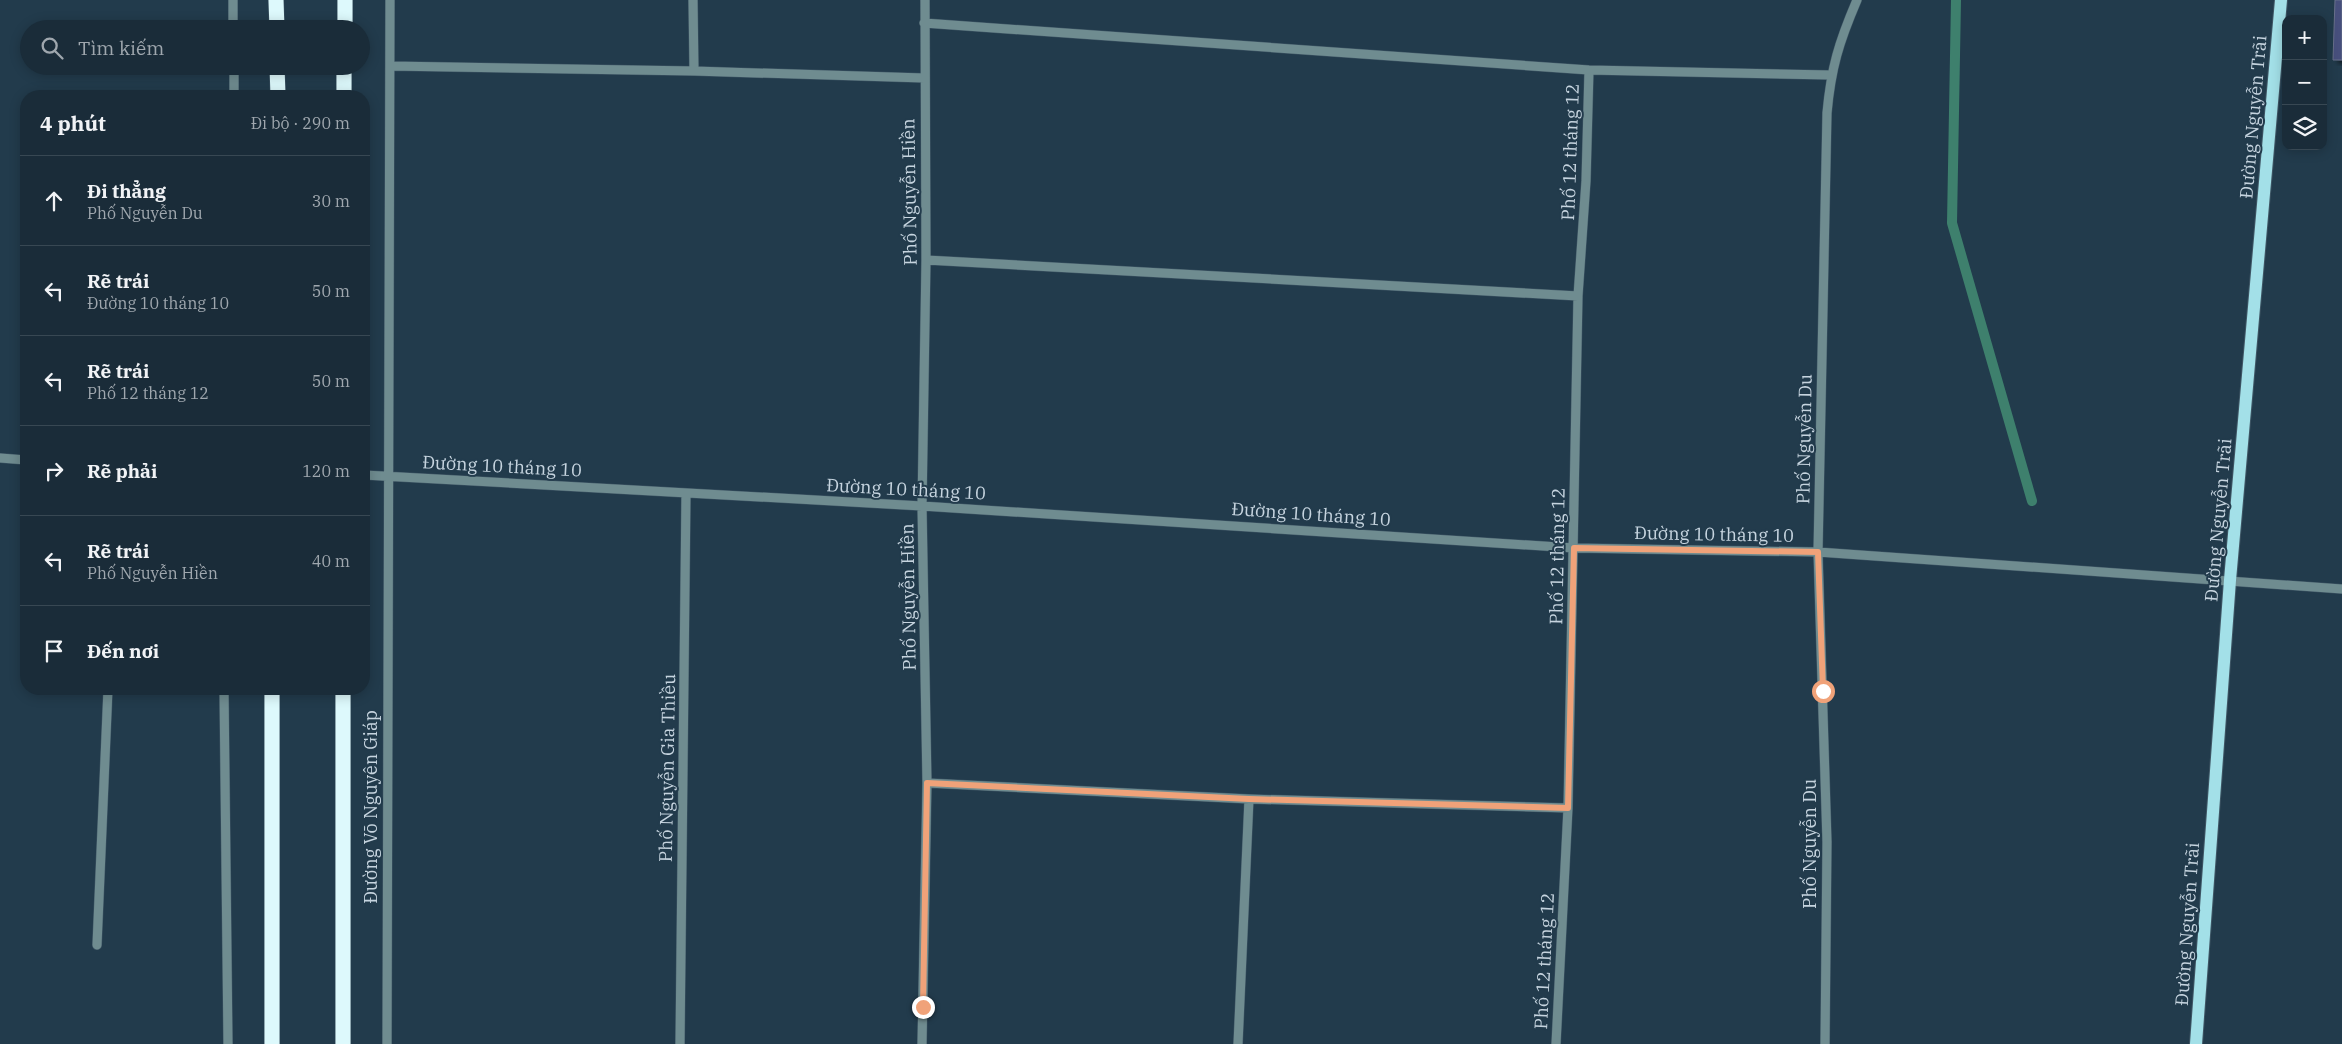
<!DOCTYPE html>
<html lang="vi">
<head>
<meta charset="utf-8">
<style>
  :root { --surface:#1a2c39; --page:#273844; --text:#f1f3f6; --muted:#9fa7ae; --line:#384853 }
  body { margin:0; font-family:"IBM Plex Serif",serif; background:var(--page); color:var(--text) }
  .controls { position:absolute; right:15px; top:15px; display:grid; overflow:hidden; border-radius:10px; box-shadow:0 2px 12px #0003 }
  .controls button { width:45px; height:45px; display:grid; place-items:center; padding:0; border:0; border-bottom:1px solid var(--line); background:var(--surface); color:var(--text); font:25px sans-serif }
  .stop { position:absolute; width:15px; height:15px; margin:-11px; border:4px solid #f0a279; border-radius:50%; background:#fff }
  .stop.end { background:#f0a279; border-color:#fff; box-shadow:0 1px 5px #0008 }
  .list { margin:0; padding:0; list-style:none }
  h2 { display:flex; justify-content:space-between; align-items:center; height:65px; margin:0; padding:0 20px; font-size:21px }
  h2 small { font-size:16px; font-weight:400; color:var(--muted) }
  .list li { display:grid; grid-template-columns:32px 1fr auto; gap:15px; align-items:center; box-sizing:border-box; height:90px; padding:0 20px; border-top:1px solid var(--line) }
  .list b { display:block; font-size:19px; white-space:nowrap }
  .list p { margin:0; font-size:16px; white-space:nowrap; color:var(--muted) }
  .list em { font-size:16px; font-style:normal; color:var(--muted) }
  .icon { flex:none; width:28px; height:28px; fill:none; stroke:currentColor; stroke-width:2; stroke-linecap:round; stroke-linejoin:round }
  .map { position:relative; flex:none; width:2342px; height:1044px; overflow:hidden }
  .search { position:absolute; background:var(--surface); box-shadow:0 2px 12px #0003; left:20px; top:20px; width:350px; height:55px; display:flex; align-items:center; gap:12px; box-sizing:border-box; padding:0 18px; border-radius:28px; color:var(--muted); font-size:19px }
  .panel { position:absolute; background:var(--surface); box-shadow:0 2px 12px #0003; left:20px; top:90px; width:350px; height:605px; border-radius:20px }
  .map>svg:first-child { display:block }
  .lines { fill:none; stroke-linecap:round; stroke-linejoin:round }
  .stream { stroke:#3e806d; stroke-width:10 }
  .building { fill:#46507c; stroke:#686f8a; filter:url(#shadow) }
  .minor-casing { stroke:#405766; stroke-width:10 }
  .major-casing { stroke:#405766; stroke-width:14 }
  .highway-casing { stroke:#405766; stroke-width:16 }
  .minor { stroke:#6f8c90; stroke-width:9 }
  .major { stroke:#a3e0e8; stroke-width:12 }
  .highway { stroke:#ddf9fc; stroke-width:15 }
  .route { stroke:#f0a279; stroke-width:6 }
  .labels { text-anchor:middle; dominant-baseline:central; stroke-width:4; stroke-linejoin:round; paint-order:stroke }
  .street-label { font-size:18px; fill:#c6d4df; stroke:#223b4c }
</style>
</head>
<body>
<div class="map">
<svg width="2342" height="1044" viewBox="0 0 2342 1044">
  <defs>
    <filter id="shadow"><feDropShadow dx="5.5" dy="3" stdDeviation="2.5" flood-color="#0009"/></filter>
  </defs>
  <rect width="100%" height="100%" fill="#223b4c"/>
  <g class="lines">
    <path class="stream" d="M1956 0 1952 223 2032 501"/>
  </g>
  <path class="building" d="M2335 0H2342V60H2333Z"/>
  <g class="lines">
    <defs>
      <path id="minor" d="M233 0V29
        M693 0 694 71
        M924 23 1589 70 1830 75
        M234 66V96
        M390 66 694 71 924 78
        M926 260 1578 296
        M0 458 26 460
        M364 475 922 506 1574 548 1818 552 2342 589
        M224 689 228 1044
        M927 783 1249 799 1568 808
        M97 945 108 689
        M387 1044 390 0
        M680 1044 686 493
        M922 1044 927 783 922 506 926 260 925 0
        M1238 1044 1249 799
        M1556 1044 1568 808 1578 296 1586 181 1589 70
        M1825 1044 1827 842 1818 552 1827 113C1831 68 1839 42 1857 0"/>
      <path id="major" d="M2196 1044 2230 580 2281 0"/>
      <path id="highway" d="M276 0 277 29
        M345 29V0
        M277 66 278 96
        M344 96V66
        M272 1044V689
        M343 1044V689"/>
    </defs>
    <use href="#minor" class="minor-casing"/>
    <use href="#major" class="major-casing"/>
    <use href="#highway" class="highway-casing"/>
    <use href="#minor" class="minor"/>
    <use href="#major" class="major"/>
    <use href="#highway" class="highway"/>
  </g>
  <g class="lines">
    <path class="route" d="M923 1007 927 783 1249 799 1568 808 1574 548 1818 552 1823 691"/>
  </g>
  <g class="labels">
    <g class="street-label">
      <text transform="translate(2253 117) rotate(-85)">Đường Nguyễn Trãi</text>
      <text transform="translate(1570 152) rotate(-88)">Phố 12 tháng 12</text>
      <text transform="translate(909 192) rotate(-91)">Phố Nguyễn Hiền</text>
      <text transform="translate(1804 439) rotate(-89)">Phố Nguyễn Du</text>
      <text transform="translate(502 466) rotate(3)">Đường 10 tháng 10</text>
      <text transform="translate(906 489) rotate(3)">Đường 10 tháng 10</text>
      <text transform="translate(1311 514) rotate(4)">Đường 10 tháng 10</text>
      <text transform="translate(2218 520) rotate(-85)">Đường Nguyễn Trãi</text>
      <text transform="translate(1714 534) rotate(1)">Đường 10 tháng 10</text>
      <text transform="translate(1557 556) rotate(-89)">Phố 12 tháng 12</text>
      <text transform="translate(908 597) rotate(-91)">Phố Nguyễn Hiền</text>
      <text transform="translate(667 768) rotate(-89)">Phố Nguyễn Gia Thiều</text>
      <text transform="translate(370 807) rotate(-90)">Đường Võ Nguyên Giáp</text>
      <text transform="translate(1809 844) rotate(-90)">Phố Nguyễn Du</text>
      <text transform="translate(2187 924) rotate(-86)">Đường Nguyễn Trãi</text>
      <text transform="translate(1544 961) rotate(-87)">Phố 12 tháng 12</text>
    </g>
  </g>
</svg>
<div class="controls">
<button>+</button>
<button>−</button>
<button><svg class="icon" aria-label="layers" viewBox="0 0 24 24"><path d="M12 4l9 5-9 5-9-5zM3 14l9 5 9-5"/></svg></button>
</div>
<div class="stop" style="left:1823px;top:691px"></div>
<div class="stop end" style="left:923px;top:1007px"></div>
<div class="search"><svg class="icon" aria-label="search" viewBox="0 0 24 24"><circle cx="10" cy="10" r="6"/><path d="M15 15l6 6"/></svg>Tìm kiếm</div>
<section class="panel">
<h2>4 phút<small>Đi bộ · 290 m</small></h2>
<ul class="list">
<li><svg class="icon" aria-label="ahead" viewBox="0 0 24 24"><path d="M12 20V5M6 11l6-6 6 6"/></svg><div><b>Đi thẳng</b><p>Phố Nguyễn Du</p></div><em>30 m</em></li>
<li><svg class="icon" aria-label="left" viewBox="0 0 24 24"><path d="M17 20v-9H6M10 6l-5 5 5 5"/></svg><div><b>Rẽ trái</b><p>Đường 10 tháng 10</p></div><em>50 m</em></li>
<li><svg class="icon" aria-label="left" viewBox="0 0 24 24"><path d="M17 20v-9H6M10 6l-5 5 5 5"/></svg><div><b>Rẽ trái</b><p>Phố 12 tháng 12</p></div><em>50 m</em></li>
<li><svg class="icon" aria-label="right" viewBox="0 0 24 24"><path d="M7 20v-9h11M14 6l5 5-5 5"/></svg><div><b>Rẽ phải</b></div><em>120 m</em></li>
<li><svg class="icon" aria-label="left" viewBox="0 0 24 24"><path d="M17 20v-9H6M10 6l-5 5 5 5"/></svg><div><b>Rẽ trái</b><p>Phố Nguyễn Hiền</p></div><em>40 m</em></li>
<li><svg class="icon" aria-label="arrive" viewBox="0 0 24 24"><path d="M6 21V4h12l-3 4 3 4H6"/></svg><div><b>Đến nơi</b></div></li>
</ul>
</section>
</div>
</body>
</html>
